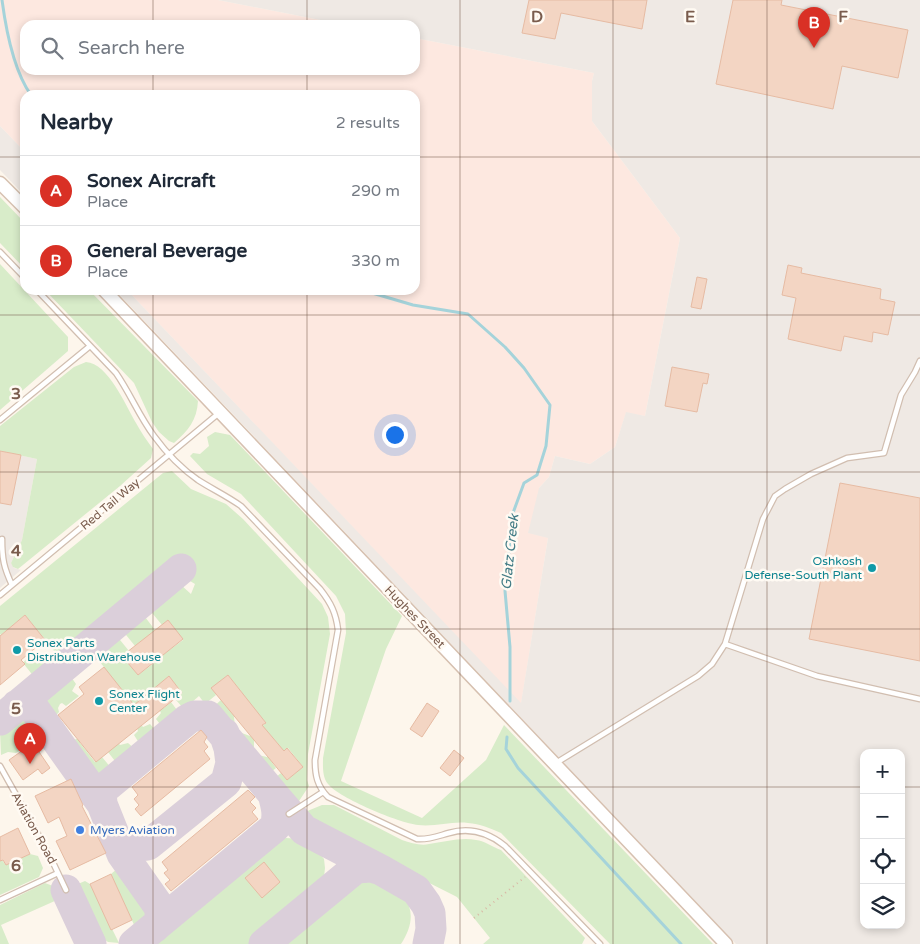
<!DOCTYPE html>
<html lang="en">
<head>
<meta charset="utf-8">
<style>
  :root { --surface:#fff; --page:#f2f2f3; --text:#1f2937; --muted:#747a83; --line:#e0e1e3; --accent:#d93025 }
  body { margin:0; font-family:"Varela Round",sans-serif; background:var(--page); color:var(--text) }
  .controls { position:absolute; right:15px; bottom:15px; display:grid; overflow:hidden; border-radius:10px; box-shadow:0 2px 8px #0003 }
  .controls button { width:45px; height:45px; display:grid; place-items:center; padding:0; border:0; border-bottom:1px solid var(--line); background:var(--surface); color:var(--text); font:25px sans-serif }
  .you { position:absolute; left:394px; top:434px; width:18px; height:18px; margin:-12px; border:4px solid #fff; border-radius:50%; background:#1a73e8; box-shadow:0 0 0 8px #1a73e833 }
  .badge { display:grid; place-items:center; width:32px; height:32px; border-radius:50%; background:var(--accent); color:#fff; font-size:16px; font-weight:700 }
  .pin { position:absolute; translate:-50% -41px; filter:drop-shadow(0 1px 2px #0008) }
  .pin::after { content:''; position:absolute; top:26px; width:18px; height:15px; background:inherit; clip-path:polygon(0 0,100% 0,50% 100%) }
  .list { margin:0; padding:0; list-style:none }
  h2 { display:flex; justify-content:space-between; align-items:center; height:65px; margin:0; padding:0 20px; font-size:21px }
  h2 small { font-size:16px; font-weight:400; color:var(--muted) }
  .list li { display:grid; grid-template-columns:32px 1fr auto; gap:15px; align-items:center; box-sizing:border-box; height:70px; padding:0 20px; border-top:1px solid var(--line) }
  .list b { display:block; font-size:19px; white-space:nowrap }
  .list p { margin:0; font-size:16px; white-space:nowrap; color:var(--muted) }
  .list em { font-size:16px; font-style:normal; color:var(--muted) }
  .icon { flex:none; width:28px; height:28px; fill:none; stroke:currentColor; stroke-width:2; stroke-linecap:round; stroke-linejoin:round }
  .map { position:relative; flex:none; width:920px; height:944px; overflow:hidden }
  .search { position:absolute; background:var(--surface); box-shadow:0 2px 8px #0003; left:20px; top:20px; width:400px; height:55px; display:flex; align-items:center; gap:12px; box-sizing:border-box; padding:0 18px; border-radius:15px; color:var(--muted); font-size:19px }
  .panel { position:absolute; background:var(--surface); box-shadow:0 2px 8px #0003; left:20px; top:90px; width:400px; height:205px; border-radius:15px }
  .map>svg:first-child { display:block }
  .commercial { fill:#fde8e0 }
  .industrial { fill:#efe9e4; fill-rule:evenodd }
  .green { fill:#d8ecc9 }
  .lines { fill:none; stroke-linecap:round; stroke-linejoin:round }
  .stream { stroke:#a5d3da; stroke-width:3 }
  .taxiway { stroke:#dbcfda; stroke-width:31 }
  .building { fill:#f3d5c3; stroke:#e6bba3 }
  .lane-casing { stroke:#d1beb0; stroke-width:7 }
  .secondary-casing { stroke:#d6c0b0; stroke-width:15 }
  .path { stroke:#d9b8a5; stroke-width:2; stroke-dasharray:1 4; stroke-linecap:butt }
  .lane { stroke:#fff; stroke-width:4.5 }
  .secondary { stroke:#fff; stroke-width:12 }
  .grid { fill:none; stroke:#7a5c4d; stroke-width:1; stroke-opacity:0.55 }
  .culture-dot { fill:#0f9aa8; stroke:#fffaf3; stroke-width:2 }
  .shop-dot { fill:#3f7fe0; stroke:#fffaf3; stroke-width:2 }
  .labels { text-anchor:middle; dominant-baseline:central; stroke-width:5; stroke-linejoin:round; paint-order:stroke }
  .street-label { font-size:12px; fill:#7a5c4d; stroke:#fffaf3 }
  .culture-label { font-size:12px; fill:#0d838f; stroke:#fffaf3; text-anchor:start }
  .shop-label { font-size:12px; fill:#366cbe; stroke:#fffaf3; text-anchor:start }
  .water-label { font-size:14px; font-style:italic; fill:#437c86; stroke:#fffaf3 }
  .grid-label { font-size:16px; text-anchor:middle; font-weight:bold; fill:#7a5c4d; stroke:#fffaf3; stroke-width:5; stroke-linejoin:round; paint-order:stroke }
</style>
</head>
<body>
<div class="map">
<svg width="920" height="944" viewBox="0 0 920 944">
  <rect width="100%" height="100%" fill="#fdf6ec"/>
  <path class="commercial" d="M0 0H218L346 25H25V70H415V38L594 73 592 81V121L680 238 645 416 626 413 615 447 590 464 555 456 549 477 539 488 548 538 521 704 127 290H415V95H25V152L0 126Z"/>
  <path class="industrial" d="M218 0H920V944H736L115 290H127L521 703 548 538 528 533 539 488 549 477 555 456 590 464 615 447 626 412 645 416 680 238 592 121V81L594 73 415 38V25H346ZM864 753H901V925H864Z
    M0 126 25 152V196L0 170Z
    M0 451 37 459 22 540 11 563 14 568 21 570 0 588Z"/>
  <path class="green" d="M0 197 25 223V269L0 243Z
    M0 264 68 337V351L60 358 0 410Z
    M45 290H89L198 401C197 420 188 431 174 443L169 441 159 432 152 422 134 383Z
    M86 362C108 363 126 406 136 423 141 432 147 441 153 449L151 458 120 486 18 569 13 567 11 563 22 540 37 459 0 451V426L74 367Z
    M215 432 230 435 402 616 386 649 341 781 422 818 486 760 504 725 713 944H610L501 833C490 828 480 824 468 823 452 821 435 827 418 825 399 823 339 798 328 784 322 777 323 766 323 758L346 633 345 614 336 596 241 494 207 474 190 456 193 453 200 454 209 446 207 437Z
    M172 471 191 489 226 504 243 519 322 604 328 617 330 634 308 754 307 780 309 786 299 801 287 804 270 782 281 773 287 780 303 767 288 748 271 761 276 768 265 777 251 761 258 755 267 757 280 746 266 730 254 740V750L247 756 233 738 239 732 250 736 266 723 250 704 234 717 235 727 229 733 210 710 221 700 227 707 243 694 228 675 212 688 216 695 205 704 199 696 184 709 175 699 182 692 169 677 164 708 171 702 180 714 163 728 156 719 161 713 160 711 128 710 143 727 150 724 157 732 141 746 134 735 138 731 137 728 104 667 93 654 116 635 129 651 123 656 138 675 157 661 141 641 135 646 122 630 142 613 155 630 149 635 164 654 183 640 168 620 162 625 148 608 176 585H181L191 594 195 584 185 578 190 574 177 560 59 657 25 615 1 635 0 634V606L163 473Z
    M34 652 48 668 35 678 23 663 27 658 33 659 32 654Z
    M69 674 76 684 72 691 79 696 66 706 62 703 60 704 58 708 59 712 50 722 39 707 40 699Z
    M24 713 29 715 36 724 26 733 22 734 26 742V746L16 753 8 752 1 755 0 731 19 715Z
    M103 725 120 745 128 743 136 750 118 765 108 752Z
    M76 739H79L81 741 80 743 95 762 102 757 112 769 98 781 89 780 66 747Z
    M322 805H334L402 840C411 843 421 846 429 844 444 842 461 837 476 840 485 841 492 847 501 850L585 938 582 944H483L490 938 457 897 299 817 305 812Z
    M286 838 302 839 316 849 324 859 325 868 324 877 315 889 249 944H144L269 842Z
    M30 854 38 856 43 868 39 877 0 895V858L6 865Z
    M118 868H120L152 910 147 923 139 931 135 927 111 874Z
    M368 878C376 877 381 880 387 884 414 897 417 920 401 944H278L345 888 357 880Z
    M85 881 90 884 119 943 108 942 97 934 73 886Z
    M45 883 53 886 58 896 57 900 1 925 9 944H0V905Z"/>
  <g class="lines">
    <path class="stream" d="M2 0C6 30 13 70 31 95
      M362 290 413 305 468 314 505 347 524 368 550 405 546 446 537 475 524 483 513 513 505 591 510 647V701
      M507 737 506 749 518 768 681 944"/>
    <path class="taxiway" d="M17 705 31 706 35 710 102 804
      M0 720 181 569
      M273 794 304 830 381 870 416 890 426 904 430 913 431 929 428 944
      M118 845 127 848 148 845 226 782 231 763 229 748 224 733
      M66 890 91 944
      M134 944 275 827C279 815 276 805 273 794L208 716H194L188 719 101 791 102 804 122 854 160 908V920L155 927
      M264 944 356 868 371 867 381 870"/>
  </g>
  <path class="building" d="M529 0H647L642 29 561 13 555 39 522 33Z
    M733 0H782L781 5 908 30 898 78 842 66 833 109 716 84Z
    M788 265 802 268 801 273 881 289 880 299 895 302 888 335 873 332 872 342 844 336 841 351 788 339 796 298 782 295Z
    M697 277 707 279 701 309 691 307Z
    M672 367 709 374 707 384 703 383 697 412 665 406Z
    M0 451 21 455 11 505 0 503Z
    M840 483 920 498V661L809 639Z
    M25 615 45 640 21 660 25 664 0 685V636Z
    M168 620 183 639 138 675 122 656Z
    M104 667 134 705 169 676 182 693 96 762 58 715 84 694 79 687Z
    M228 675 266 723 262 725 284 751 287 748 303 767 287 780 211 688Z
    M427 703 439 711 422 737 410 729Z
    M201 730 207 737 204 742 208 747 204 751 210 759 141 816 135 809 139 805 134 799 138 795 132 787Z
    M33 743 50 768 42 774 38 769 23 780 9 760Z
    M454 750 464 758 450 776 440 768Z
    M71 779 83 805 82 806 106 853 70 870 56 841 67 836 59 817 48 823 35 796Z
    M248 790 255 797 250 802 256 808 252 812 258 819 171 891 165 884 170 880 164 873 168 870 162 862Z
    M18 828 30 854 6 865 3 860 0 861V837Z
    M264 862 280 882 262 898 245 878Z
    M111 874 132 920 111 930 90 884Z"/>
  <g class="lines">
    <defs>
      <path id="lane" d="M0 252 25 278
        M37 290 116 373C130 393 139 416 154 436 165 451 182 469 198 480 212 489 227 496 241 506L320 589C331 603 336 613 338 630L315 760C315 775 317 786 328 797L417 839C429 840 438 836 449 833 470 827 489 833 505 846L600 944
        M0 420 90 346
        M2 539C2 559 4 568 12 585
        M0 595 219 413
        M725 644 763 519 775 496 785 489 811 474 847 458 884 453 901 395 915 372 920 361
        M556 763 698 676 712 664 725 644 817 676 920 699
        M0 766 48 852 66 890
        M289 814 323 792
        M0 900 58 873"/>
      <path id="secondary" d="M0 183 25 208
        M104 290 726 944"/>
    </defs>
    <use href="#lane" class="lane-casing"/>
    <use href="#secondary" class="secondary-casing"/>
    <path class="path" d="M474 918 525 877"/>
    <use href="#lane" class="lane"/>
    <use href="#secondary" class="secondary"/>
  </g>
  <path class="grid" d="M153 0V25M307 0V25M460 0V944M613 0V944M767 0V944M153 70V95M307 70V95M0 157H25M415 157H920M153 290V944M307 290V944M0 315H920M0 472H920M0 629H920M0 787H864M901 787H920"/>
  <g class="culture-dot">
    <circle cx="872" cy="568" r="5"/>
    <circle cx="17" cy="650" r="5"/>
    <circle cx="99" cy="701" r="5"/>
  </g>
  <circle class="shop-dot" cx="80" cy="830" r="5"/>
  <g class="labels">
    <g class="street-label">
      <text transform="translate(110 504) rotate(-40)">Red Tail Way</text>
      <text transform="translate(415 617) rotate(46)">Hughes Street</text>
      <text transform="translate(34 828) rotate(61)">Aviation Road</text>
    </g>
    <g class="culture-label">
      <text x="862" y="561" text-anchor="end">Oshkosh<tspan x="862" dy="14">Defense-South Plant</tspan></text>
      <text x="27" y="643">Sonex Parts<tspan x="27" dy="14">Distribution Warehouse</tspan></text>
      <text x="109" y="694">Sonex Flight<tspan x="109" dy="14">Center</tspan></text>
    </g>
    <g class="shop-label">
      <text x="90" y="830">Myers Aviation</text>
    </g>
    <g class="water-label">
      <text transform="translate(510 552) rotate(-84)">Glatz Creek</text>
    </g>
  </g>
  <g class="grid-label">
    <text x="537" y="22">D</text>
    <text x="690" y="22">E</text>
    <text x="843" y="22">F</text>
    <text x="16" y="399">3</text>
    <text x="16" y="556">4</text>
    <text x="16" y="714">5</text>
    <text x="16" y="871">6</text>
  </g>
</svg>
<div class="controls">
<button>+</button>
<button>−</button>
<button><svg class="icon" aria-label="locate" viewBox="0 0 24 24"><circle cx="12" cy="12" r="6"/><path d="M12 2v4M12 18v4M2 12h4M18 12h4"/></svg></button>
<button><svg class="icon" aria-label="layers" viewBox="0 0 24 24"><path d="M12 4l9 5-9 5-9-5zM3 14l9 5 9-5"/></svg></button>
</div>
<div class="you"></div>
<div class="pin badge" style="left:30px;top:764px">A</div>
<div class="pin badge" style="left:814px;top:48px">B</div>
<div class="search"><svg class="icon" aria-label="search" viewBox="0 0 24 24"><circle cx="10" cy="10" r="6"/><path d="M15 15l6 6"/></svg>Search here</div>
<section class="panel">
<h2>Nearby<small>2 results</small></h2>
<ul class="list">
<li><span class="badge">A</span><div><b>Sonex Aircraft</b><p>Place</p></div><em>290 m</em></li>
<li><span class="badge">B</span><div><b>General Beverage</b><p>Place</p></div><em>330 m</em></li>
</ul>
</section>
</div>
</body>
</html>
